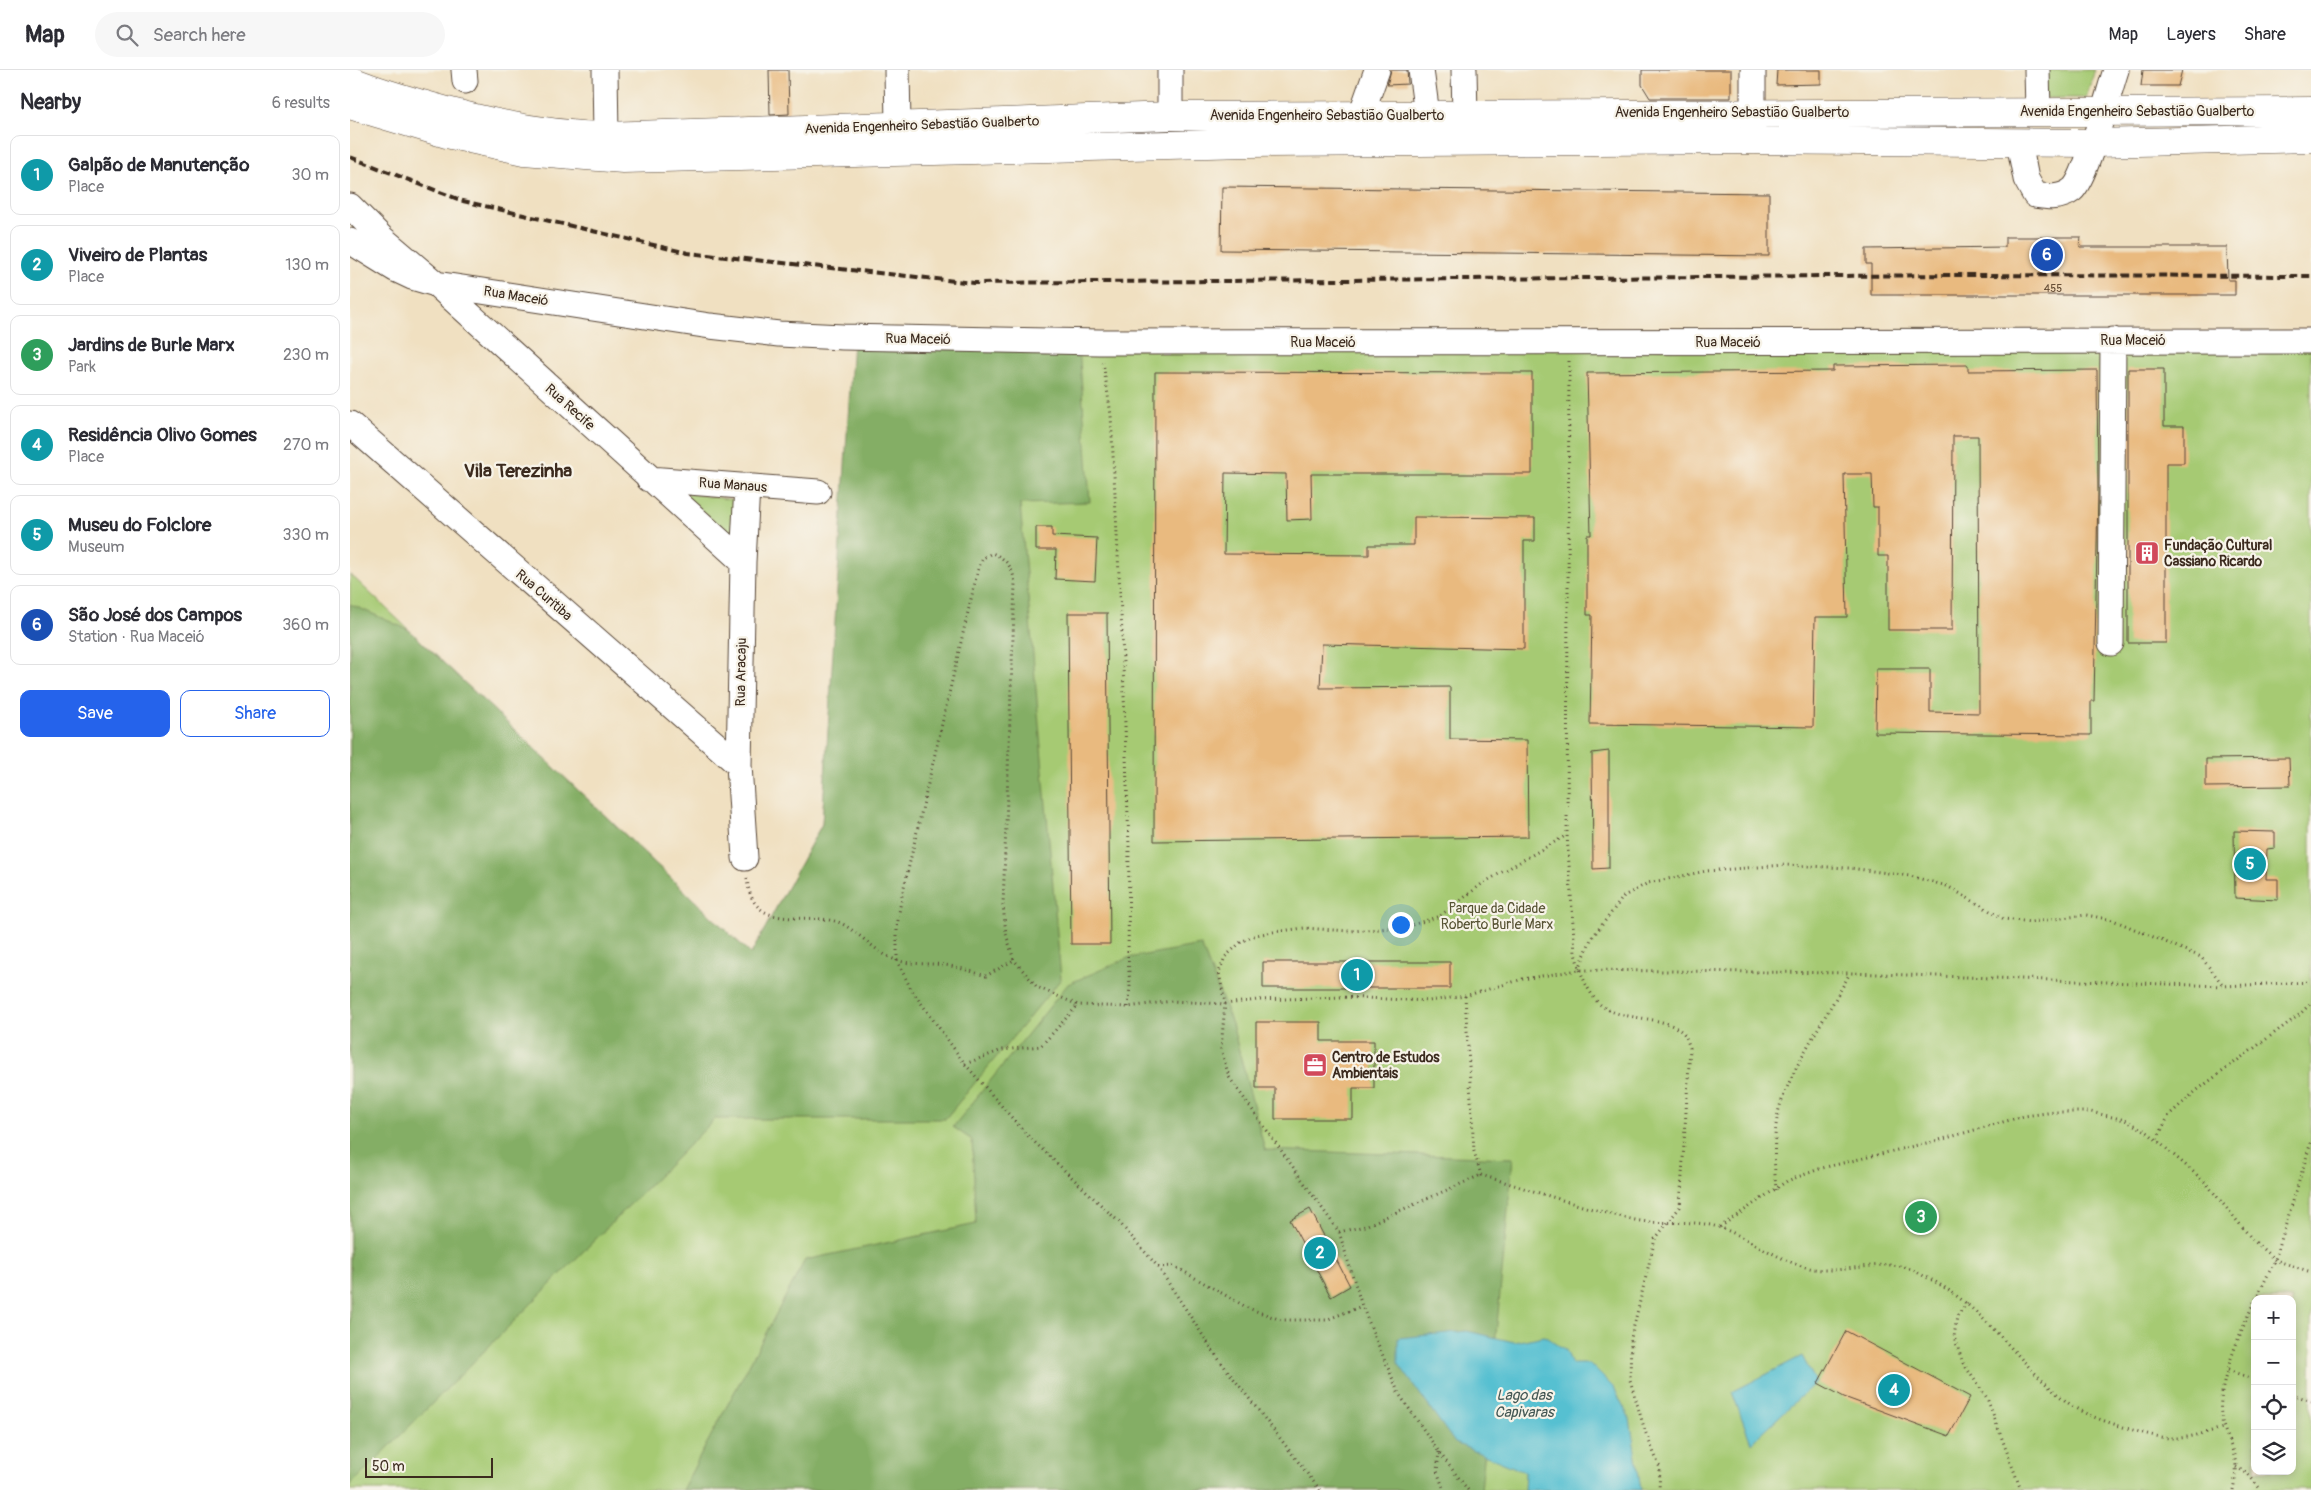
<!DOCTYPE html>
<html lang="en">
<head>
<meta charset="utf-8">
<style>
  :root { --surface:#fff; --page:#f7f7f7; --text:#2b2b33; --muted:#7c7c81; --line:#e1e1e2; --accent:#2563eb }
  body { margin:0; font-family:Pangolin,sans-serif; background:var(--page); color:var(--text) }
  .controls { position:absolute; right:15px; bottom:15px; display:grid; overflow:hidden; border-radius:10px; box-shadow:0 2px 12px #0003 }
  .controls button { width:45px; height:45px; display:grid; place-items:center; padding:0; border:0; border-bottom:1px solid var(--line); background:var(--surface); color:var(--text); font:25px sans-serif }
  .scale { position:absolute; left:15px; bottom:12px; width:128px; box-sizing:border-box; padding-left:5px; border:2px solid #3b2a1e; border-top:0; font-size:14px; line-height:18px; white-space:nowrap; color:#3b2a1e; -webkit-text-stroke:4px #f7f3e8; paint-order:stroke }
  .you { position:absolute; left:1050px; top:854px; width:18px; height:18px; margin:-12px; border:4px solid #fff; border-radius:50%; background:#1a73e8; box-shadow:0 0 0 8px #1a73e833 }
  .badge { display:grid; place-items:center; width:32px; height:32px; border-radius:50%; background:var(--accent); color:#fff; font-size:16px; font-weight:700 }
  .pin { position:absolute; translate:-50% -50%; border:2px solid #fff; box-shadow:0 1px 5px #0006 }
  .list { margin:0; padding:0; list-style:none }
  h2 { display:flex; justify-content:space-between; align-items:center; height:65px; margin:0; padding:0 20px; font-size:21px }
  h2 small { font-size:16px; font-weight:400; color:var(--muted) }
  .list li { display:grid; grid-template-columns:32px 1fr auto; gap:15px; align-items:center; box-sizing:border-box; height:80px; margin:0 10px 10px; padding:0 10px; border:1px solid var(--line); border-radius:10px }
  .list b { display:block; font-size:19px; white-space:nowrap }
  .list p { margin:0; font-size:16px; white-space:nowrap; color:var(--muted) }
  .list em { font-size:16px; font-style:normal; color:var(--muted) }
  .actions { display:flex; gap:10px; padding:15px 20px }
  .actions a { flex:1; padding:11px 0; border:1px solid var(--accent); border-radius:10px; text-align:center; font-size:18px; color:var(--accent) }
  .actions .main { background:var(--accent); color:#fff }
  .icon { flex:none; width:28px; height:28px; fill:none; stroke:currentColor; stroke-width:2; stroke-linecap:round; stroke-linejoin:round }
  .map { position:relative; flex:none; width:1961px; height:1420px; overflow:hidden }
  header { display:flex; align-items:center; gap:30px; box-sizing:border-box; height:70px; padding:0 25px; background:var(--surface); border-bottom:1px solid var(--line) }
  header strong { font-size:24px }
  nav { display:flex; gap:28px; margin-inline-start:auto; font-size:18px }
  .search { width:350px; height:45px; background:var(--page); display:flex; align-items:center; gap:12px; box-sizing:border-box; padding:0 18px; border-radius:28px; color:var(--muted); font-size:19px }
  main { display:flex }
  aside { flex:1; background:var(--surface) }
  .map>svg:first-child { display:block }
  .green { fill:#a6ca73; stroke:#707a48; fill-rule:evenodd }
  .forest { fill:#84ae65; stroke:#606c42 }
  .water { fill:#56c0d1; stroke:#487578 }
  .building { fill:#e9ba7f }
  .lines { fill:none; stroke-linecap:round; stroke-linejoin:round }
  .minor-casing { stroke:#564536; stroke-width:27 }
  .major-casing { stroke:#564536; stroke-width:29 }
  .path { stroke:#564536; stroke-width:3; stroke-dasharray:1 4; stroke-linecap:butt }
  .minor { stroke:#fff; stroke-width:25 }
  .major { stroke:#fff; stroke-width:28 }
  .rail { stroke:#3b2a1e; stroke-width:4; stroke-dasharray:8 4; stroke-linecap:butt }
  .labels { text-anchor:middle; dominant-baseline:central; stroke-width:4.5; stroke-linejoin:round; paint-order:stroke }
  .number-label { font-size:11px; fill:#664e36 }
  .street-label { font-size:14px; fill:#3b2a1e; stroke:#f7f3e8 }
  .poi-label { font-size:14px; font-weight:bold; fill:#3b2a1e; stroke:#f7f3e8; text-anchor:start }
  .park-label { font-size:14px; fill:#565233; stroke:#f7f3e8 }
  .water-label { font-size:15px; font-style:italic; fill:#435754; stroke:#f7f3e8 }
  .district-label { font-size:19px; font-weight:bold; fill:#3b2a1e; stroke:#f7f3e8 }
</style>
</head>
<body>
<header>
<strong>Map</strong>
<div class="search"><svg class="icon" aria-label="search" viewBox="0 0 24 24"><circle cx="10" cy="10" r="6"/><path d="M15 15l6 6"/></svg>Search here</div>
<nav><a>Map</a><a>Layers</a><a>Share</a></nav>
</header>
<main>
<aside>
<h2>Nearby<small>6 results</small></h2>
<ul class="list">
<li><span class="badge" style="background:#0f9aa8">1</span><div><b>Galpão de Manutenção</b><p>Place</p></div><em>30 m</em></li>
<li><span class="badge" style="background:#0f9aa8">2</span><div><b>Viveiro de Plantas</b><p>Place</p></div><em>130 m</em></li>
<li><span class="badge" style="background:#2e9e5b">3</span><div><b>Jardins de Burle Marx</b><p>Park</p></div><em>230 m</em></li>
<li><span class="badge" style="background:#0f9aa8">4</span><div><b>Residência Olivo Gomes</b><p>Place</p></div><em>270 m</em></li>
<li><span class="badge" style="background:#0f9aa8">5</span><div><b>Museu do Folclore</b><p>Museum</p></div><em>330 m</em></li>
<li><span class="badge" style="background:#1a4fb4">6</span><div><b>São José dos Campos</b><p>Station · Rua Maceió</p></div><em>360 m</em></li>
</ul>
<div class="actions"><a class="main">Save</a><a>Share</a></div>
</aside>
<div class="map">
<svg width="1961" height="1420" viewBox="0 0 1961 1420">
  <rect width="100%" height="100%" fill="#f7f3e8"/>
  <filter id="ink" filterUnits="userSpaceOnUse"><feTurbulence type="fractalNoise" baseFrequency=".02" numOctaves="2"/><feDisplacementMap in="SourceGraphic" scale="10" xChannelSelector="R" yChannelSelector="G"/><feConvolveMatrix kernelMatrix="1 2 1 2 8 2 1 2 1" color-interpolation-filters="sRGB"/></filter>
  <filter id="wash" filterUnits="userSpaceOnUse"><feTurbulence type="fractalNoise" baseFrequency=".0096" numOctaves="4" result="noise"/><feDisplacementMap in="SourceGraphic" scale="20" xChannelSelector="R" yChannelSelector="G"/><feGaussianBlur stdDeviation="1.12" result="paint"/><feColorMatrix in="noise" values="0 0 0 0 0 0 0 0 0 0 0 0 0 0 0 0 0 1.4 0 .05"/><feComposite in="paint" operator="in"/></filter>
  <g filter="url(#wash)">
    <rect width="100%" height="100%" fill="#f0e0c1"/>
    <path class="green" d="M1693 0H1745L1736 28H1694Z
      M1961 276V1420H0V504L401 884 472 754 504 280ZM1905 1229H1942V1401H1905Z
      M322 421 392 431 391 472Z"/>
    <path class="forest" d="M503 270 729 277 740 432 670 434 711 909 595 1049H365L0 1416V534L59 560 401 884 472 754Z
      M851 875 882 954 915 1080 1163 1088 1131 1420H332L455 1190 626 1154 622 1070 603 1057 718 914 778 888Z"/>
    <path class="water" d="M1117 1261 1164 1272 1194 1266 1216 1280 1222 1294H1240L1264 1318 1280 1349 1291 1420H1174L1175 1402 1105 1373 1048 1293V1268Z
      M1452 1286 1466 1312 1401 1373 1382 1322Z"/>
    <g id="blocks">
      <path class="building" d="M419 0H438L439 44 420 45Z
        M1041 0H1057L1058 14 1037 15Z
        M1292 0H1381V28H1300L1292 15Z
        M1427 0H1471V14L1426 15Z
        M1793 0H1832L1828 16H1791Z
        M872 117 1419 123V186L871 180Z
        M1655 167H1731L1730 177H1877L1878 210H1885V225H1521V194H1516V179L1655 177Z
        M1618 295V301L1747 300 1748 422 1744 631H1741V665L1525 663 1526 599H1580V642L1629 643 1628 366H1603L1602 560H1538V486H1528V437H1523L1522 404H1494L1497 547H1465L1463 657 1240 654 1242 545H1237V465H1241L1237 303 1483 301V296Z
        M1778 299H1814V356H1834V393H1816V573H1778Z
        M805 302 1182 303V404H961L962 449 937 450 936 404 875 403 874 484 1019 485V475H1064V447L1185 448V471H1174V579L972 574 970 618 1100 617V669L1177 670 1178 767 804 771Z
        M686 457H702V466L747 468 745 511 705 509 706 480H686Z
        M718 543H757L760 874H721Z
        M1259 681V798L1243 799 1242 683Z
        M1939 688 1940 716 1856 717V689Z
        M1884 761 1925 762V778L1917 779 1916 809H1928V830L1885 828Z
        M913 892H1100V918H913Z
        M906 952H971V971H1024V1018H1003V1049H925V1018H906Z
        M960 1139 1000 1216 981 1227 940 1150Z
        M1496 1261 1620 1327 1599 1366 1494 1327 1468 1313Z"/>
    </g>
  </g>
  <g filter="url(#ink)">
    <use href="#blocks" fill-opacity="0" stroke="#564536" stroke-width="1"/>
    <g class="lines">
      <defs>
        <path id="minor" d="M114 0 115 11
          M255 0 256 66
          M547 0 548 55
          M820 0V46
          M1071 0 1077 45
          M1114 0 1115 45
          M1403 0V62
          M1687 0 1688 41
          M1011 45 1027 0
          M1669 72 1676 109 1685 125C1698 127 1710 129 1722 120 1736 109 1759 21 1766 0
          M0 136 32 168 86 214 393 492
          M0 171 45 199 62 207 86 214 360 256 429 264 493 267 749 272 1961 271
          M0 354 389 695
          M299 409 468 422
          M1761 573 1763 270
          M395 788 389 695 393 492 397 416"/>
        <path id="major" d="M0 10C23 20 48 27 72 34 133 52 193 65 256 66L820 46 1961 41
          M0 35 97 64 174 81 273 89 898 73 1404 70 1743 73 1961 68"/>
      </defs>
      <use href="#minor" class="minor-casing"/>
      <use href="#major" class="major-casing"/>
      <path class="path" d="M1219 291 1217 765 1225 883C1229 899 1235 916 1245 929 1264 954 1307 942 1331 961 1336 964 1338 973 1340 978L1330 1137 1305 1169 1281 1268 1280 1310 1295 1361 1310 1398 1309 1420
        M753 292 761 345 772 564 779 777 778 888 780 916 778 937
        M397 808C402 864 452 841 488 852 505 858 525 883 546 890 560 895 580 893 595 895 609 897 623 902 636 906L664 890
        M1229 899 1241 869 1258 847 1274 826 1298 813 1356 801 1435 795 1500 798 1560 806 1597 816 1654 849 1681 852 1736 845 1763 850 1851 887 1873 915
        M1115 926 1124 1081 1131 1105C1182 1120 1233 1138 1285 1150 1313 1156 1343 1148 1371 1158 1402 1169 1431 1193 1464 1199 1494 1204 1531 1189 1558 1198 1566 1201 1573 1206 1580 1209 1637 1239 1668 1294 1717 1332 1733 1345 1755 1351 1773 1357 1793 1363 1816 1371 1837 1367 1849 1365 1861 1361 1873 1358
        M615 994 652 980 691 976 728 935
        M1807 1069 1819 1045 1846 1021 1949 945 1961 933
        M1426 1120C1424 1096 1423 1062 1429 1039 1443 994 1477 946 1500 903
        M1370 1157 1437 1111 1472 1098 1593 1069 1674 1046 1705 1042H1741L1775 1050 1796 1061 1855 1112 1902 1169 1925 1190 1961 1202
        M989 1162 1015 1156 1131 1105
        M808 1197 824 1196 898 1238 931 1250H976L1012 1236
        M1906 1229 1925 1190 1961 1072
        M1617 1233 1607 1246 1604 1267 1613 1293 1637 1328 1671 1420
        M1878 1300 1905 1310
        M1942 1324 1961 1331
        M1089 1382 1087 1401 1094 1420
        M1886 1397 1898 1404 1911 1420
        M970 1420 867 1287 808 1197 768 1151 676 1064 615 994 561 919 547 891V857L551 830 628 499 633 488 642 483C657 489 663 498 665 514L653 835 656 864 664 890 687 917 728 935 778 937 822 931 875 934 908 930 992 927 1079 931 1115 926 1173 909 1229 900 1500 903 1873 916 1961 912
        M1118 1420 1089 1382 1049 1324 1012 1236 989 1162 879 1007 871 979 875 934 869 902 875 887 891 872 906 865 923 862 954 858 999 861 1030 859 1062 855 1090 846 1133 813 1217 765
        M1883 1420C1884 1413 1887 1404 1886 1397 1885 1379 1873 1363 1871 1345 1867 1314 1892 1259 1905 1230"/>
      <use href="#minor" class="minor"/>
      <use href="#major" class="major"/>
      <path class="rail" d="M0 87 113 131 338 183 624 213 1605 205 1961 206"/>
    </g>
  </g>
  <defs>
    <symbol id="building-square" viewBox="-11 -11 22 22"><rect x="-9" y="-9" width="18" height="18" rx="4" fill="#d1495b" stroke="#f7f3e8"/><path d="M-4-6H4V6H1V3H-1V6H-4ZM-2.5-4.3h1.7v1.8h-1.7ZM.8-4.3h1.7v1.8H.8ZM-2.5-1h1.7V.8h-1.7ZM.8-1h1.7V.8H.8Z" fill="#fff"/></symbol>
    <symbol id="office-square" viewBox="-11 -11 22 22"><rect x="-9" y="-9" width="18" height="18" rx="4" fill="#d1495b" stroke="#f7f3e8"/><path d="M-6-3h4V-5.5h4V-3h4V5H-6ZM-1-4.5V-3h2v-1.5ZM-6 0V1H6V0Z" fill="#fff"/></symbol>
  </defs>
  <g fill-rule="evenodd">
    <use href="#building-square" x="1783" y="469" width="28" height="28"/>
    <use href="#office-square" x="951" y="981" width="28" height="28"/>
  </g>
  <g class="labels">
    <g class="number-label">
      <text x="1703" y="218">455</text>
    </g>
    <g class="street-label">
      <text x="1787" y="41">Avenida Engenheiro Sebastião Gualberto</text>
      <text x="1382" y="42">Avenida Engenheiro Sebastião Gualberto</text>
      <text x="977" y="45">Avenida Engenheiro Sebastião Gualberto</text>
      <text transform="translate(572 55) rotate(-2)">Avenida Engenheiro Sebastião Gualberto</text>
      <text transform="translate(166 226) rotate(9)">Rua Maceió</text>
      <text transform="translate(568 269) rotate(1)">Rua Maceió</text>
      <text x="1783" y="270">Rua Maceió</text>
      <text x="973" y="272">Rua Maceió</text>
      <text x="1378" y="272">Rua Maceió</text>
      <text transform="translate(220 337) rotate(42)">Rua Recife</text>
      <text transform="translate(383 415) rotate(4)">Rua Manaus</text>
      <text transform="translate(194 525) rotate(41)">Rua Curitiba</text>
      <text transform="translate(391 602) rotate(-89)">Rua Aracaju</text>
    </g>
    <g class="poi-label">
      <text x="1814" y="475">Fundação Cultural<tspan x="1814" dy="16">Cassiano Ricardo</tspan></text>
      <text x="982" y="987">Centro de Estudos<tspan x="982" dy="16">Ambientais</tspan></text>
    </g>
    <g class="park-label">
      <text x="1147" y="838">Parque da Cidade<tspan x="1147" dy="16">Roberto Burle Marx</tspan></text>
    </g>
    <g class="water-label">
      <text x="1174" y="1325">Lago das<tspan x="1174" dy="17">Capivaras</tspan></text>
    </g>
    <g class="district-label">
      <text x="168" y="401">Vila Terezinha</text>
    </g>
  </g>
</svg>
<div class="controls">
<button>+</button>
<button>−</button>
<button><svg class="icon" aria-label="locate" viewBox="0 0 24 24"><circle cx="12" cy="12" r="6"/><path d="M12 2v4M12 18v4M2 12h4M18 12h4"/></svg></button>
<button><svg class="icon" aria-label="layers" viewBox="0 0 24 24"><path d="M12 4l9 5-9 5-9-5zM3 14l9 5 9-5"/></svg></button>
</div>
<div class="scale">50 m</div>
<div class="you"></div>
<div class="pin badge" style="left:1007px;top:905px;background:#0f9aa8">1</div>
<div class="pin badge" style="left:970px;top:1183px;background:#0f9aa8">2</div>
<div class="pin badge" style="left:1571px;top:1147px;background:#2e9e5b">3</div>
<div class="pin badge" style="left:1544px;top:1320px;background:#0f9aa8">4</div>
<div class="pin badge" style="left:1900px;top:794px;background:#0f9aa8">5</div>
<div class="pin badge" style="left:1697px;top:185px;background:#1a4fb4">6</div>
</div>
</main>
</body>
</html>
